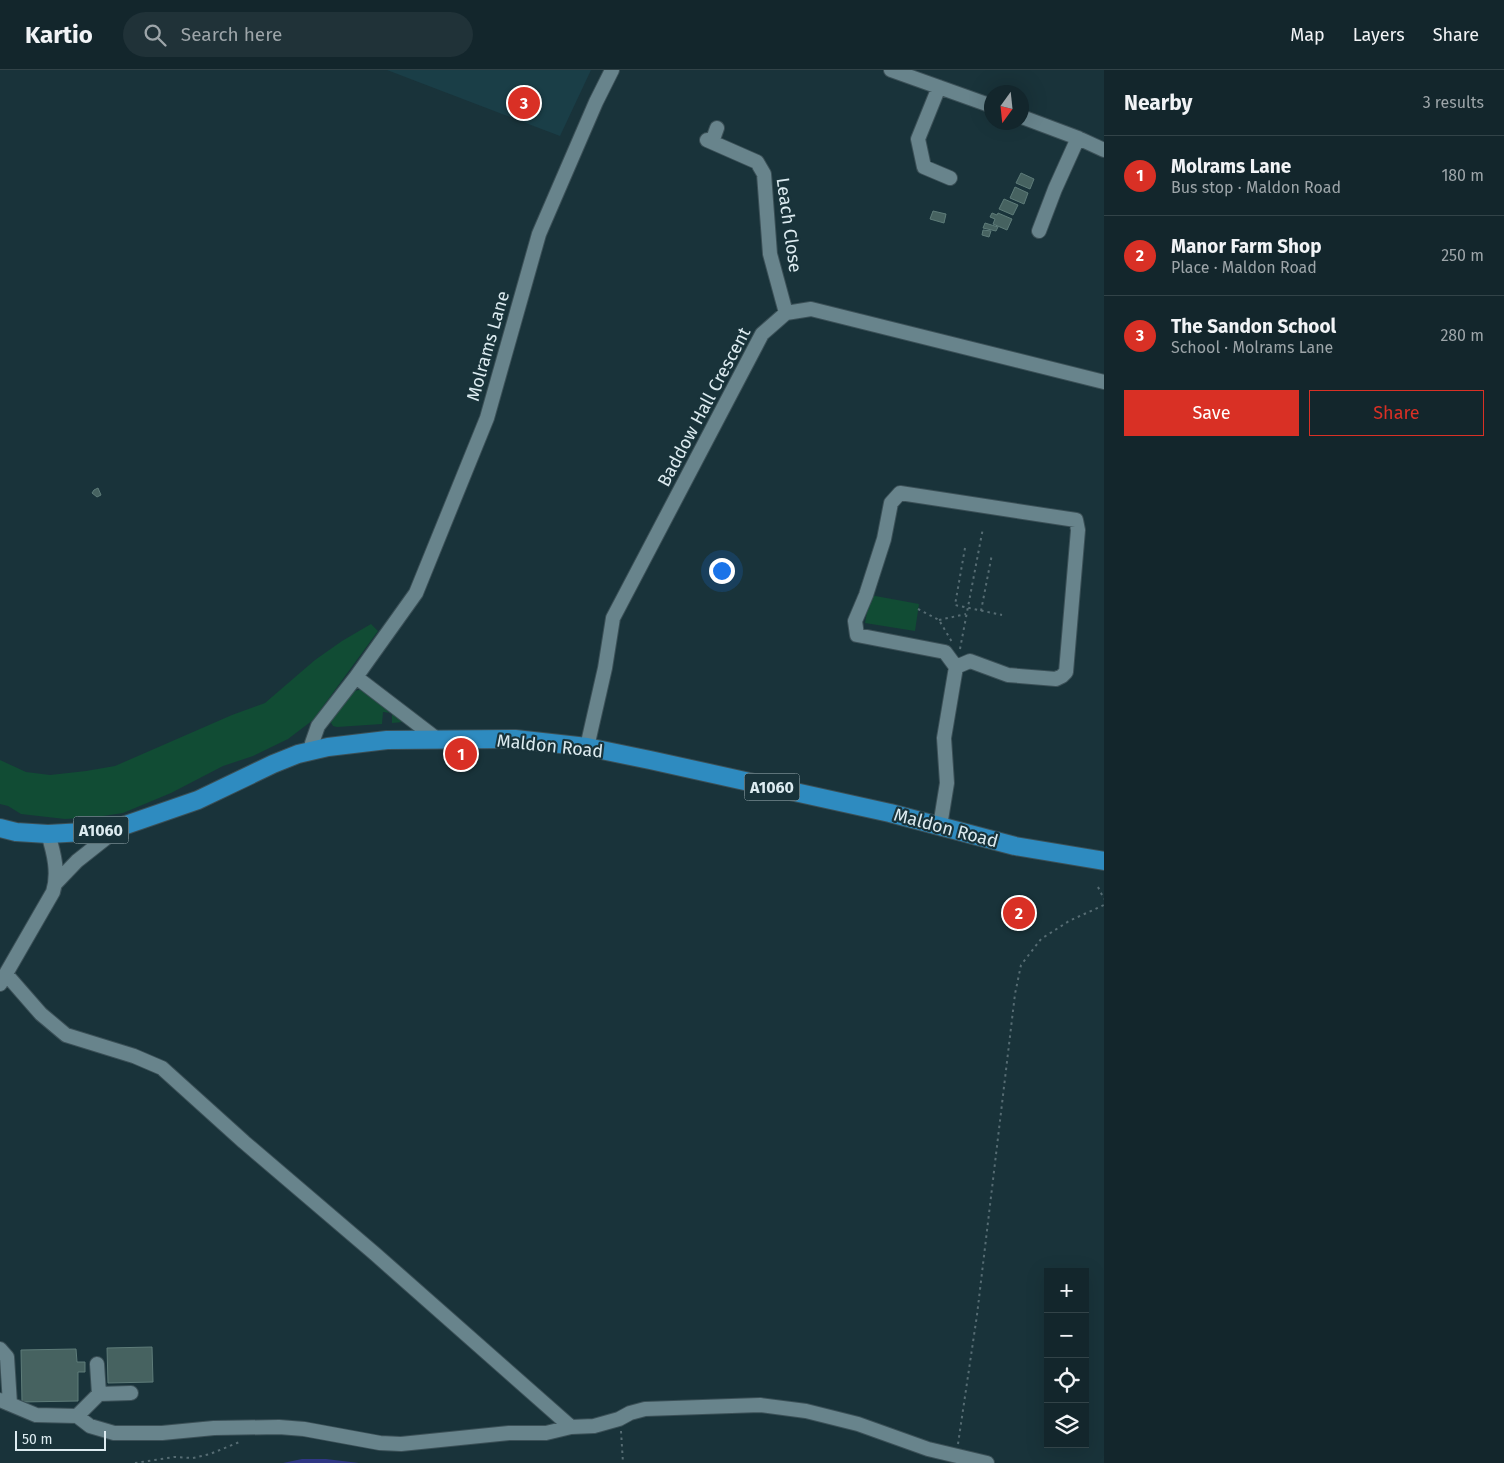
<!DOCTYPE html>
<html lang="en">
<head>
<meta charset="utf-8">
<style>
  :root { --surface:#13262c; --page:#203238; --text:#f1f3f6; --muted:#9da5a9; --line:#324348; --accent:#d93025 }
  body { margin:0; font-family:"Fira Sans",sans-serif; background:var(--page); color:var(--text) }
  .controls { position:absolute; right:15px; bottom:15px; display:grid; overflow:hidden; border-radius:0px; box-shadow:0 5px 20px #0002 }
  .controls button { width:45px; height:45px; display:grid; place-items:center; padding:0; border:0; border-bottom:1px solid var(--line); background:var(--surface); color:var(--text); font:25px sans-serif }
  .compass { position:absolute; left:984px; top:15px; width:45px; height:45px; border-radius:50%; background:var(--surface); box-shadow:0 5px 20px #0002; rotate:195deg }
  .scale { position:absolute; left:15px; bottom:12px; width:91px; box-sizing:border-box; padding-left:5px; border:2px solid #dcebf0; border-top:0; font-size:14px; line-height:18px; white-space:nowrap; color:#dcebf0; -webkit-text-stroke:4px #19333a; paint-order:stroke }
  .you { position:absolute; left:721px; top:500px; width:18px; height:18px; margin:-12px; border:4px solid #fff; border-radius:50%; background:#1a73e8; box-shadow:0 0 0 8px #1a73e833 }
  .badge { display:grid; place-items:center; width:32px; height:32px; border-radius:50%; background:var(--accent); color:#fff; font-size:16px; font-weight:700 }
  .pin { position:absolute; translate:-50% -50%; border:2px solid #fff; box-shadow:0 1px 5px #0006 }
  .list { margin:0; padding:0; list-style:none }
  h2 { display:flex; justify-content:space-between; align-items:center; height:65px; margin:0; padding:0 20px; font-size:21px }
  h2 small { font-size:16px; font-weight:400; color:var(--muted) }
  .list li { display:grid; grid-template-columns:32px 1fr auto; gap:15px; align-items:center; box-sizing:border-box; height:80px; padding:0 20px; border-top:1px solid var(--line) }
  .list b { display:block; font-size:19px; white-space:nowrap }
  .list p { margin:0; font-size:16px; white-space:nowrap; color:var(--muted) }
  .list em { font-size:16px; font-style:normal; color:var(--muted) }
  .actions { display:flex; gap:10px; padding:15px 20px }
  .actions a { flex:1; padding:11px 0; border:1px solid var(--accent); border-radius:0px; text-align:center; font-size:18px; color:var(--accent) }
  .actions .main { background:var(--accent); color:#fff }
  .icon { flex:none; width:28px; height:28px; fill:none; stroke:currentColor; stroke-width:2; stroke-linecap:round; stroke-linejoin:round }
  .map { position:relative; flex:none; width:1104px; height:1393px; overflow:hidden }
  header { display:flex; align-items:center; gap:30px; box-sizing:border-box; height:70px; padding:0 25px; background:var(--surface); border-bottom:1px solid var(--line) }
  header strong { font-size:24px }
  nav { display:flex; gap:28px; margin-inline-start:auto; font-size:18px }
  .search { width:350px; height:45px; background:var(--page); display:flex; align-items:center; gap:12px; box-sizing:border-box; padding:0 18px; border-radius:28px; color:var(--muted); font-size:19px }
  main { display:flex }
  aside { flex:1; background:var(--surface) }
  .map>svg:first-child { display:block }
  .built { fill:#1a3e47 }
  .green { fill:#114c34 }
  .water { fill:#2f3784 }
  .building { fill:#466260; stroke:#5e7c79 }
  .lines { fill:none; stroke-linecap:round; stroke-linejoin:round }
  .minor-casing { stroke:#3b5057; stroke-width:16 }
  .major-casing { stroke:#3b5057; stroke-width:20 }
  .path { stroke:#566c73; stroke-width:2; stroke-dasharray:2.5 4; stroke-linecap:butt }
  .minor { stroke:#68848c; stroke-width:14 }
  .major { stroke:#2e8bc0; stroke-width:18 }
  .labels { text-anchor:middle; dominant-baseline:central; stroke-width:4.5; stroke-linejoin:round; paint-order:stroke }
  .shield { fill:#19333a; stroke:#a2b4b9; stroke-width:1 }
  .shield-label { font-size:16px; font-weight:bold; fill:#dcebf0 }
  .street-label { font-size:18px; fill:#dcebf0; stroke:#19333a }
</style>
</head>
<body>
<header>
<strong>Kartio</strong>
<div class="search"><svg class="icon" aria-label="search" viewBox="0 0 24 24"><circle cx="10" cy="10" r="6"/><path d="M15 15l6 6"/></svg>Search here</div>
<nav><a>Map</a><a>Layers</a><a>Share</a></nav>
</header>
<main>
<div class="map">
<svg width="1104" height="1393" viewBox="0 0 1104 1393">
  <rect width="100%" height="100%" fill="#19333a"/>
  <path class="built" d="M387 0H591L560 66Z"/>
  <path class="green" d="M870 525 919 534 915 561 865 553Z
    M371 554 378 561 313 650 288 669 253 686 223 696 171 723 123 743 96 747 65 749 21 744 8 736 0 734V690L26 702 50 705 86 701 115 696 232 645 265 633 315 590 342 571Z
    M359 620H363L402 650 403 652 392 653V643L383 642 382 654 337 657 333 656 330 651 332 646 354 621Z"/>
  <path class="water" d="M302 1389H326L359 1393H283Z"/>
  <path class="building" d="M1021 103 1034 109 1030 119 1016 113Z
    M1015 117 1028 123 1024 134 1010 128Z
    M1004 129 1018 135 1013 145 999 139Z
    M933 141 946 144 944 153 930 149Z
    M992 143 997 145 998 143 1012 149 1007 160 993 154 995 149 990 147Z
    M985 153 998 157 996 161 983 158Z
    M983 160 991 161 989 167 982 165Z
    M98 418 101 425 97 427 92 423 94 420Z
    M1012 832 1029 836 1025 853 1009 850Z
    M152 1277 153 1312 108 1313 107 1278Z
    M76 1279 77 1292H85V1302H78V1331L22 1332 21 1280Z"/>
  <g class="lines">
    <defs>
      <path id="minor" d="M891 0 992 36
        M939 17 918 69 924 97 950 108
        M1022 47 1078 68 1104 80
        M707 70 757 92 764 104 770 184 786 243
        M712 72 717 58
        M1039 161 1055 119 1078 68
        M356 607 437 669
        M587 677 605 598 613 548 762 264 786 243 811 239 1104 312
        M313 680 312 673 318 656 356 607 416 523 487 348 539 164 596 32 612 0
        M940 756 947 713 944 668 956 597 970 591 1008 605 1056 609 1062 606 1066 602 1078 460 1076 450 900 423 891 433 884 469 866 525 855 551 857 565 945 582 956 597
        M56 813 77 791 120 757
        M6 904 41 944 66 965 134 986 162 998 244 1072 374 1183 571 1357
        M0 914 53 822C59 803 54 783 48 764
        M0 1279 7 1287 10 1334
        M99 1324 131 1323
        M0 1330 36 1345 77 1346 90 1356 114 1363H162L214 1358 279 1357 304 1359 380 1373 401 1374 509 1363H546L571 1357 594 1356 619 1349 630 1343 645 1339 760 1335 806 1341 858 1354 928 1379 987 1393
        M77 1346 99 1324 97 1294"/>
      <path id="major" d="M0 758 16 762 48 764 84 762 120 757 198 730 273 694 298 684 328 677 387 670 515 669 587 677 650 690 890 743 1015 776 1104 791"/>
    </defs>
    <use href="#minor" class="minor-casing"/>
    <use href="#major" class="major-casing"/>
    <path class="path" d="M965 478 955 535 1002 545
      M918 539 939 550 952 572
      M981 541 992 484
      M939 550 966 544
      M960 579 983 458
      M1098 817 1104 829
      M621 1361 623 1393
      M958 1374 977 1245 1015 924 1021 895 1041 869 1069 851 1104 835
      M135 1393 174 1387 193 1388 210 1384 242 1371"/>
    <use href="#minor" class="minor"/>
    <use href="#major" class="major"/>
  </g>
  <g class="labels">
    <g class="shield">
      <rect x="744.5" y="703.5" width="55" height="27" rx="4"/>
      <rect x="73.5" y="746.5" width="55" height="27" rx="4"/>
    </g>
    <g class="shield-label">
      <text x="772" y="717">A1060</text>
      <text x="101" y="760">A1060</text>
    </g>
    <g class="street-label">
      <text transform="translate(789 155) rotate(82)">Leach Close</text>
      <text transform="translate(488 276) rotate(-74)">Molrams Lane</text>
      <text transform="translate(704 337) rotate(-62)">Baddow Hall Crescent</text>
      <text transform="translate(550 676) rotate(6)">Maldon Road</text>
      <text transform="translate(946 758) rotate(15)">Maldon Road</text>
    </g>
  </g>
</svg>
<div class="controls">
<button>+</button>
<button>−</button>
<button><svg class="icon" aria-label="locate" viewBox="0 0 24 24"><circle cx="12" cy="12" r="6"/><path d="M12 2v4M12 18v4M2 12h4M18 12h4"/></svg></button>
<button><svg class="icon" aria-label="layers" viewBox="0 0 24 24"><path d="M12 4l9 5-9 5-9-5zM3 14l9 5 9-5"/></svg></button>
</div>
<svg class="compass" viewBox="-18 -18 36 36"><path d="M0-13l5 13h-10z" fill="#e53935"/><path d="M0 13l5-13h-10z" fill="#9da5a9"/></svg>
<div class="scale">50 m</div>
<div class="you"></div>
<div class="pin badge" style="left:461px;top:684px">1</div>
<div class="pin badge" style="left:1019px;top:843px">2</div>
<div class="pin badge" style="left:524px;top:33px">3</div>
</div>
<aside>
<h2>Nearby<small>3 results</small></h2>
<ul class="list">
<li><span class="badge">1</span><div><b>Molrams Lane</b><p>Bus stop · Maldon Road</p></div><em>180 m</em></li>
<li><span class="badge">2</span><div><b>Manor Farm Shop</b><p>Place · Maldon Road</p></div><em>250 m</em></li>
<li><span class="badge">3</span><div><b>The Sandon School</b><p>School · Molrams Lane</p></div><em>280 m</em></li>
</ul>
<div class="actions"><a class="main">Save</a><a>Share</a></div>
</aside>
</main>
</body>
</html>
